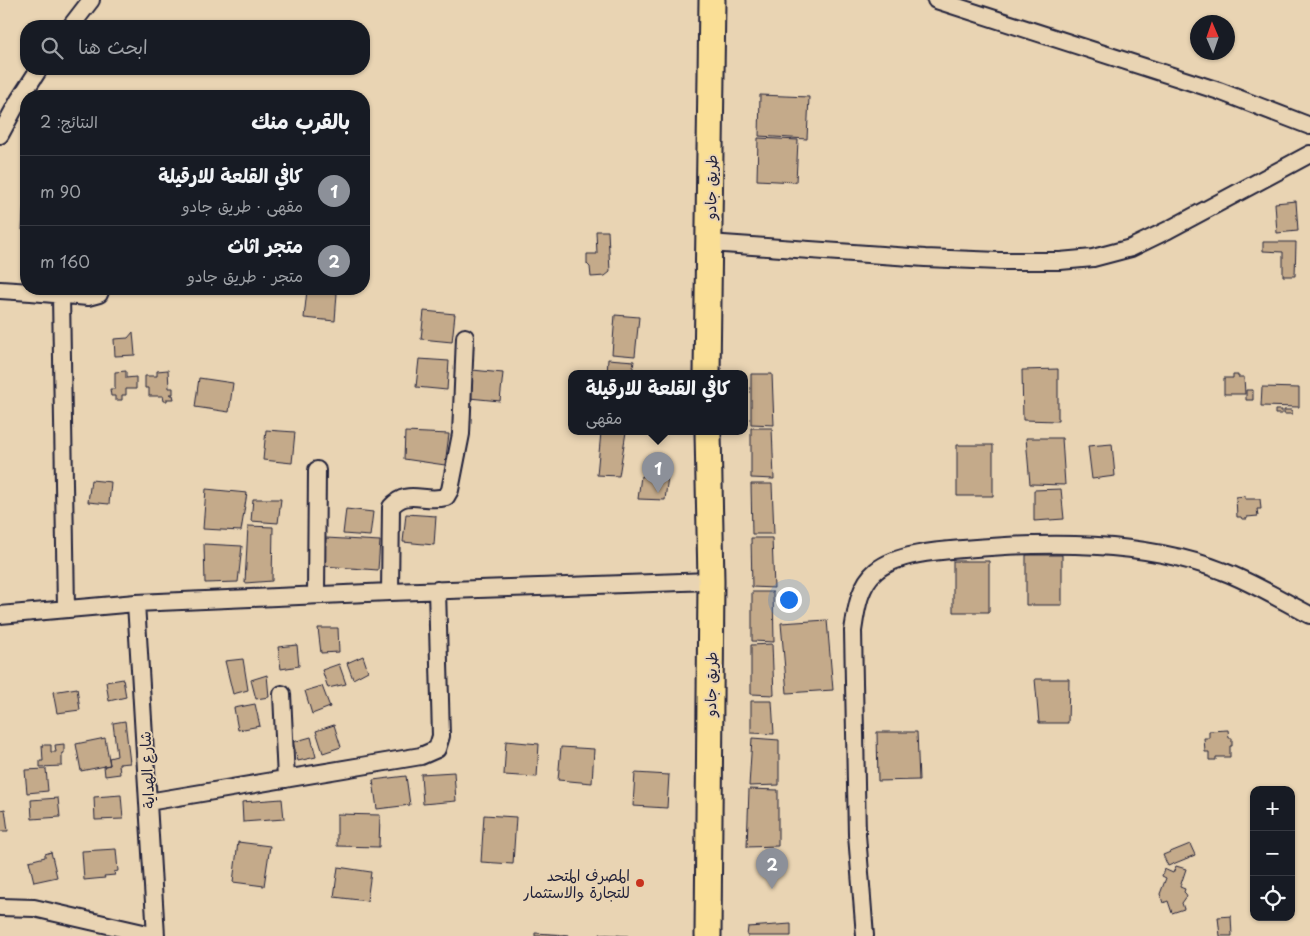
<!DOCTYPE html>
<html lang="ar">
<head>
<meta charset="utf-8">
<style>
  :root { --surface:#171b24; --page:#242831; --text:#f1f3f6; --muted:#9ea1a6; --line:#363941; --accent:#8c9099 }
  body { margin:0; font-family:"Playpen Sans","Playpen Sans Arabic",sans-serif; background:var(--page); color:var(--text); direction:rtl }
  .controls { position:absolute; right:15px; bottom:15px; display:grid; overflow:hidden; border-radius:10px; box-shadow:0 1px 4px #0004 }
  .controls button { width:45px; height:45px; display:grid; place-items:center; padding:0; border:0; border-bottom:1px solid var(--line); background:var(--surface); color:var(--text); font:25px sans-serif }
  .compass { position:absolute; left:1190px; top:15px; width:45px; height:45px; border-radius:50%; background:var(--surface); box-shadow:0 1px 4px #0004; rotate:358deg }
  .you { position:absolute; left:788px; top:599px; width:18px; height:18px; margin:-12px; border:4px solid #fff; border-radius:50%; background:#1a73e8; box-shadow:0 0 0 8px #1a73e833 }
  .badge { display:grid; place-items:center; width:32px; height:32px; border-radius:50%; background:var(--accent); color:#fff; font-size:16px; font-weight:700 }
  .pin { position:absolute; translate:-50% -41px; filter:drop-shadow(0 1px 2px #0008) }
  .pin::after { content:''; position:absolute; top:26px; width:18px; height:15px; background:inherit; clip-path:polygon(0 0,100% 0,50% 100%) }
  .popup { position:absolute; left:568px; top:370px; width:180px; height:65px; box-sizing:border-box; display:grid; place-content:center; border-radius:10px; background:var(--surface); filter:drop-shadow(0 1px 4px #0005); font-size:16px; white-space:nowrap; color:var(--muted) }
  .popup b { font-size:19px; color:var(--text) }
  .popup::after { content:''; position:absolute; left:50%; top:100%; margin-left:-10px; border:10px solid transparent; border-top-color:var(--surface) }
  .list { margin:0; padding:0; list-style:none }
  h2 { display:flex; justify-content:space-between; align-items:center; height:65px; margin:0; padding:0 20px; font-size:21px }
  h2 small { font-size:16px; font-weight:400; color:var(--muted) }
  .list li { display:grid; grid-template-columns:32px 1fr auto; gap:15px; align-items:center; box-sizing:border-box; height:70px; padding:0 20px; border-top:1px solid var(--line) }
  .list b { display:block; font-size:19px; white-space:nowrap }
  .list p { margin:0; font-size:16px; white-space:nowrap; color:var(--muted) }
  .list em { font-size:16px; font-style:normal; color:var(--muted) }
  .icon { flex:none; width:28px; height:28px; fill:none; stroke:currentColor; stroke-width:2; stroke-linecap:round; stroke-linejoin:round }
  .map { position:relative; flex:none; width:1310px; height:936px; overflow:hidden; direction:ltr }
  .search { position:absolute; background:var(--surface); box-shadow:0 1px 4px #0004; left:20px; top:20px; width:350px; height:55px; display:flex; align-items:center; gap:12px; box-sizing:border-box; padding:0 18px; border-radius:20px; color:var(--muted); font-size:19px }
  .panel { position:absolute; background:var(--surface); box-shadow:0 1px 4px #0004; left:20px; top:90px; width:350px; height:205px; border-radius:20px; direction:rtl }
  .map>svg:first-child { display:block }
  .building { fill:#c4aa8a; stroke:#22223b }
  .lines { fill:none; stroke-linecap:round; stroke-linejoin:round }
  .minor-casing { stroke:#22223b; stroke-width:20 }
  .highway-casing { stroke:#22223b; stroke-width:29 }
  .minor { stroke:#e9d4b3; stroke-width:16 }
  .highway { stroke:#fadf96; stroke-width:25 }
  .poi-dot { fill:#c8321e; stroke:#e9d4b3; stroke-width:2 }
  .labels { text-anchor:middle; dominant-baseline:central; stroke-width:4; stroke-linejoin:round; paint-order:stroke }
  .street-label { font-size:15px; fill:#22223b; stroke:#e9d4b3 }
  .poi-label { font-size:15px; fill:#22223b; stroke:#e9d4b3; text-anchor:end }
</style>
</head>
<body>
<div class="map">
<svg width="1310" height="936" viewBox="0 0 1310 936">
  <rect width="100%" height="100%" fill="#e9d4b3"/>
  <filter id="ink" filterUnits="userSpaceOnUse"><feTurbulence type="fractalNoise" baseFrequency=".02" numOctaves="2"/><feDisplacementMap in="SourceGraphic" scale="10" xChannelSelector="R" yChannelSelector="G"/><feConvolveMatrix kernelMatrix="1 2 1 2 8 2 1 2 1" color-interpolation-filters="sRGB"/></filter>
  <g filter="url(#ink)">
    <path class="building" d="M760 95 809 97 807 139 759 136Z
      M758 138 798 140 796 182 757 180Z
      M26 197V230H22L24 198Z
      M1296 201 1298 231 1277 233 1275 203Z
      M596 231H608L610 272 605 276 591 277 590 267 587 264V254H597Z
      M1263 242H1296L1295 276H1283V252L1263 251Z
      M307 290 337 293 335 321 304 318Z
      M424 311 455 314 452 342 421 339Z
      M615 315 639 317 635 356 612 354Z
      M133 332 135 355 115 356 114 339 128 338Z
      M419 359 449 361 447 390 416 387Z
      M608 359 634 361 632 374H607Z
      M1058 369V421L1023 420 1022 370Z
      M168 370 169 388H173V394H170V395H173L174 399H167V401H164L163 396H149V388H145V376H157V371Z
      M472 370 503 373 500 401 469 398Z
      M126 371V378L136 377V389H126V395H122V400H115V396H111L110 389H115V372Z
      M751 374H772L774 425 751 424Z
      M1233 375H1238V377H1244L1245 394H1224V378H1233Z
      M199 378 233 383 229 412 195 407Z
      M1262 387 1299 388V407L1261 406Z
      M1246 390H1253V400H1246Z
      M1275 410H1282V414H1275Z
      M1284 410H1292V414H1284Z
      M751 428H772L774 479 751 478Z
      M266 430 295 432 292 463 263 460Z
      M405 432 449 434 445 465 404 459Z
      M601 432H626L619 476 597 475Z
      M1026 438H1062L1065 485 1030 484Z
      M1112 444 1115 476 1092 479 1088 446Z
      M957 445H993V496H957Z
      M641 476H668L665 500 638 499Z
      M91 480 111 482 109 504 88 502Z
      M751 484H772L774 534H752Z
      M206 489 247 493 241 531 203 529Z
      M1061 489 1064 519 1034 521V490Z
      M1245 496V499H1260L1261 509H1257L1258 516 1247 517V519H1242L1241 517H1237L1236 497Z
      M253 499H281L278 523 251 521Z
      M346 509 373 512 370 536 343 534Z
      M406 514 436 516 434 545 403 542Z
      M248 526 273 527 272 581 245 583Z
      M326 538 380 541 378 570 323 566Z
      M751 538H772L774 588 752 587Z
      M204 544 242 546 238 582 205 583Z
      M1026 555H1062V605H1026Z
      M953 561H989V612H953Z
      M752 592H773L774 642 752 641Z
      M827 620 833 690 787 693 781 623Z
      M318 628H338L339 652 321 653Z
      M772 644 774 695 751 694V645Z
      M297 645 299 666 281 669 278 647Z
      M363 656 368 671 353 679 347 663Z
      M243 659 248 690 233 694 225 661Z
      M339 664 346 684 328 688 322 670Z
      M267 675 269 697 256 699 251 680Z
      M123 679 126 697 109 701 106 682Z
      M1035 679H1069L1068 723H1039Z
      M322 686 330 707 312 714 305 691Z
      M77 688 80 710 57 713 53 692Z
      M751 701H772L774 734 751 733Z
      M255 704 260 726 238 730 234 708Z
      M125 721 130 763 119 764 120 774 105 776 104 766 110 765 109 758 117 756 113 723Z
      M334 725 341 747 323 753 316 731Z
      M1228 730 1229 738H1232V746H1230V757H1216V760H1209V752H1205L1204 738H1209V731Z
      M877 732H917L919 780 878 781Z
      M311 737 316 757 298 761 293 742Z
      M105 738 110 765 81 771 76 744Z
      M752 738 779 740V785L749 786Z
      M506 741 539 744 537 777 504 775Z
      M64 744V753L62 754V766L40 767V761H43L42 745H51V752H56L55 745Z
      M561 747 594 749 592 783 558 780Z
      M46 769 48 791 27 793 25 770Z
      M454 772 456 801 423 804 421 774Z
      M635 773 669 775 667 808 633 806Z
      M406 776 410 805 377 809 373 780Z
      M749 789 778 790V846L747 847Z
      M121 795 123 819 95 820 94 797Z
      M58 798 60 817 32 819 31 800Z
      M282 799 284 819 243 822 242 802Z
      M5 809 8 831H0V810Z
      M337 814 380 815 379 847 337 846Z
      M484 815 516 817 513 864 481 862Z
      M238 842 270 846 264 886 233 882Z
      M1190 844 1195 855 1168 866 1163 855Z
      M116 849 118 871 114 872 115 875 104 876 105 878 84 880 82 851Z
      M51 852 57 877 34 882 29 861 45 857V854Z
      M1176 866 1186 869 1180 887 1185 889 1184 892 1186 894 1187 896 1182 903 1184 909 1172 913 1168 901 1163 903 1160 894 1166 878 1162 876 1164 869 1173 873Z
      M338 867 371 872 367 901 334 897Z
      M1231 916 1232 936H1220L1218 917Z
      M791 924V936H747L748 927Z
      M535 933 569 935V936H535Z
      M600 934 628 936H600Z"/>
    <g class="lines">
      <defs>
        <path id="minor" d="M936 0 1219 91 1310 126
          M71 26 91 0
          M0 135 19 100 39 69
          M709 243 925 258 999 261H1060L1093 258 1131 248 1168 230 1310 154
          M0 290 31 292 88 297 99 294 101 289
          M61 295 66 609
          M390 592 391 507C407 488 424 503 446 497L450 490 461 434 465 337
          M316 595 317 470
          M136 603 156 936
          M0 615 136 603 390 592 711 581
          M282 694 286 779
          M148 802 421 756 437 749 441 736 437 590
          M0 907 34 908 156 936
          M865 936 857 835 853 631C856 611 859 585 876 571 896 554 937 551 963 549 1046 542 1143 540 1222 571 1252 582 1281 600 1310 615"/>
        <path id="highway" d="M707 374 712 0
          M708 936 711 581 708 432"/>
      </defs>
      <use href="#minor" class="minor-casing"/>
      <use href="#highway" class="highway-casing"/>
      <use href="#minor" class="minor"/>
      <use href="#highway" class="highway"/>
    </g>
  </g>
  <circle class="poi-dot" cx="640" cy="883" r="5"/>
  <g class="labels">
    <g class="street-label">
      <text transform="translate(710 187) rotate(-89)">طريق جادو</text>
      <text transform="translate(710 684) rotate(-89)">طريق جادو</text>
      <text transform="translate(146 770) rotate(-93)">شارع الهداية</text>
    </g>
    <g class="poi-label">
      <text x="630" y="874">المصرف المتحد<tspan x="630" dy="17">للتجارة والاستثمار</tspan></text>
    </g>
  </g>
</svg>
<div class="controls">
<button>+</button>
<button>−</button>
<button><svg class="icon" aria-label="locate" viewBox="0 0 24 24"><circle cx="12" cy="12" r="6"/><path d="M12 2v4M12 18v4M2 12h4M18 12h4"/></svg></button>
</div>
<svg class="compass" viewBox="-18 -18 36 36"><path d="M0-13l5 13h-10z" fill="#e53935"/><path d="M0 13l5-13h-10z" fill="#9ea1a6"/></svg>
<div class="you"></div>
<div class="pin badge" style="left:658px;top:493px">1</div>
<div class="popup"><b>كافي القلعة للارقيلة</b>مقهى</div>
<div class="pin badge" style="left:772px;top:889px">2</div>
<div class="search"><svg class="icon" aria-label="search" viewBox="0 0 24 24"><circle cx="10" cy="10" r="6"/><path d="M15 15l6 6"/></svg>ابحث هنا</div>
<section class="panel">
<h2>بالقرب منك<small>النتائج: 2</small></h2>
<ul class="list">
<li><span class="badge">1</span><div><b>كافي القلعة للارقيلة</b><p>مقهى · طريق جادو</p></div><em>90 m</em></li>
<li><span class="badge">2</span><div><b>متجر اثاث</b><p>متجر · طريق جادو</p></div><em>160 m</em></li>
</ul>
</section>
</div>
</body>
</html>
